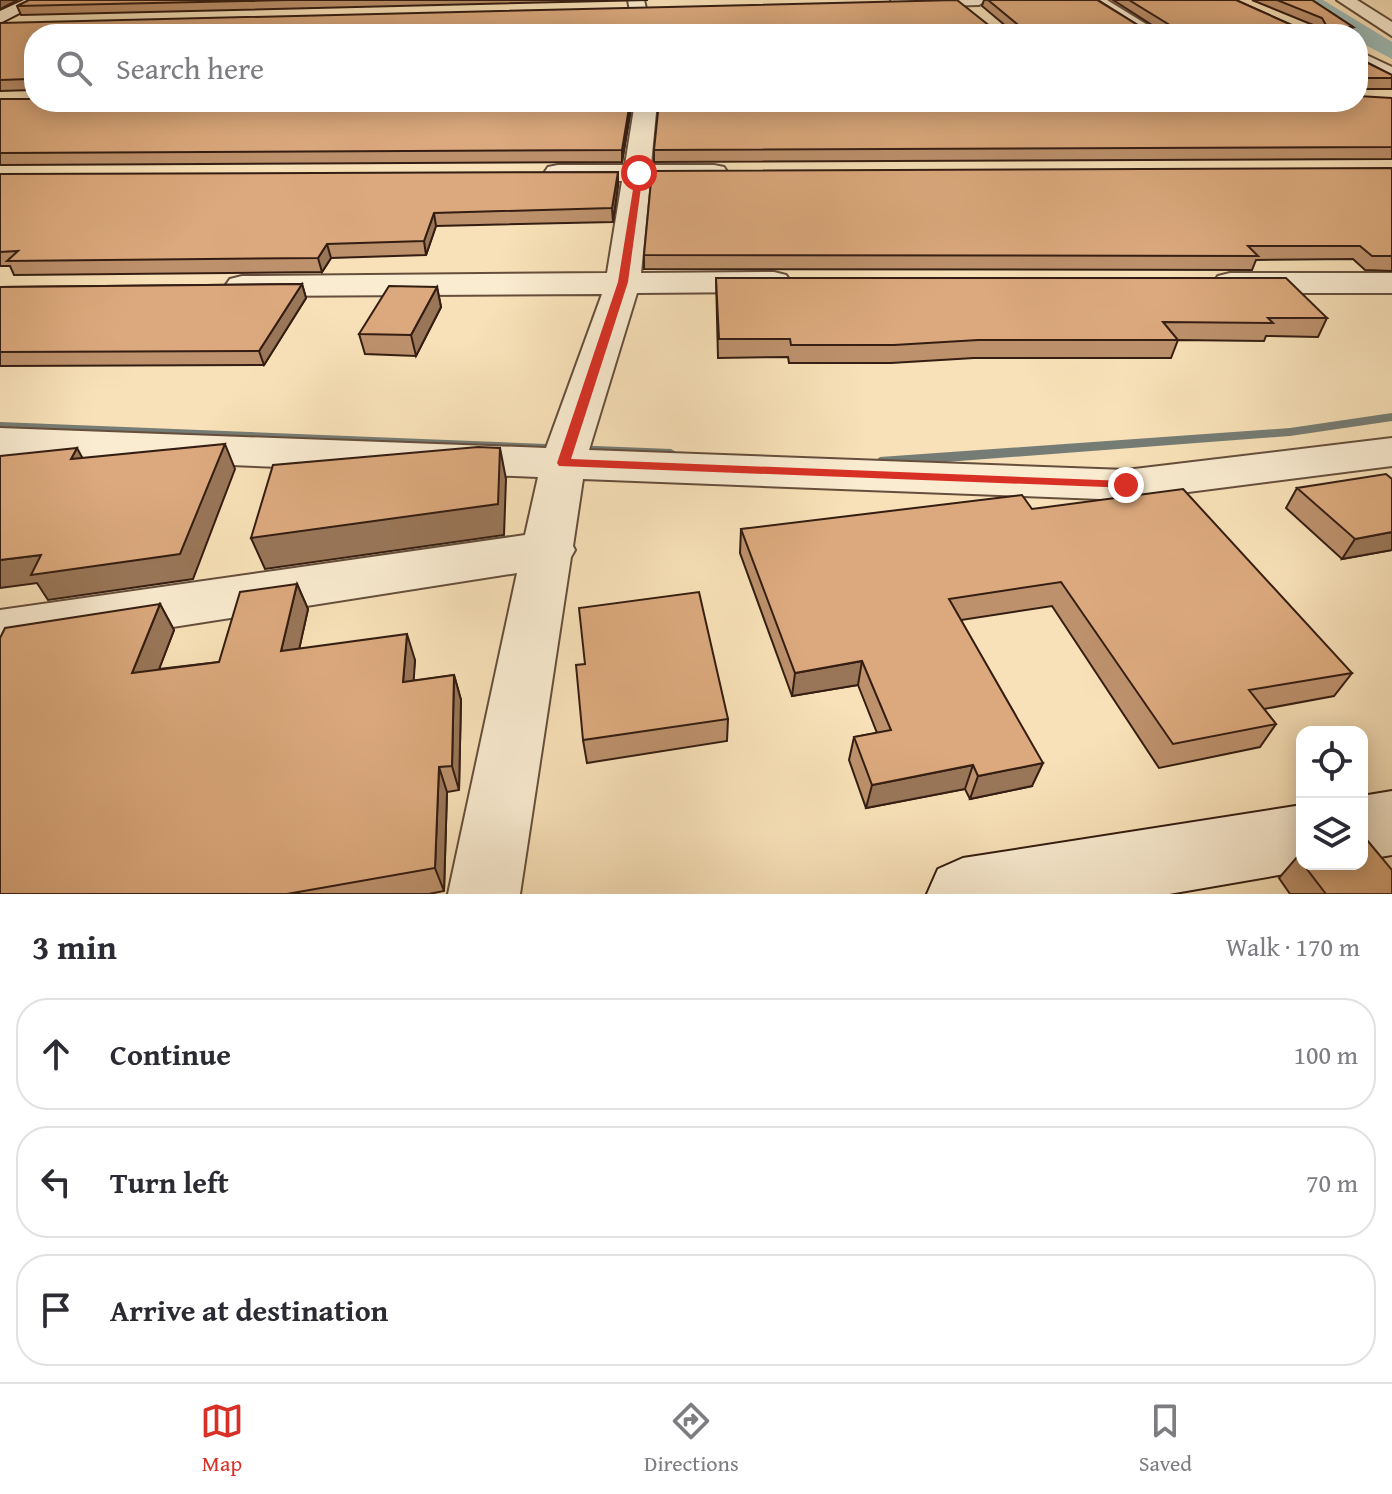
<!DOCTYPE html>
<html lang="en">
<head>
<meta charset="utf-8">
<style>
  :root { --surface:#fff; --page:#f7f7f7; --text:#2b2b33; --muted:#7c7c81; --line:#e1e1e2; --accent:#d93025 }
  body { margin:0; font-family:"Gentium Book Plus",serif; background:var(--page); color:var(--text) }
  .controls { position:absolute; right:24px; bottom:24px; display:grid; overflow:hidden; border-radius:16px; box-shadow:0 4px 20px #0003 }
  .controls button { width:72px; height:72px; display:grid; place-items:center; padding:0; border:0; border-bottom:2px solid var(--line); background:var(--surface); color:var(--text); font:40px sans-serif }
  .stop { position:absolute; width:24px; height:24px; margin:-18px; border:6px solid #d93025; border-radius:50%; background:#fff }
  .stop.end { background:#d93025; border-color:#fff; box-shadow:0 2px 8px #0008 }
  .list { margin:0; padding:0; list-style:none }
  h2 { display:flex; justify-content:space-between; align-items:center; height:104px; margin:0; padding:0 32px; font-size:34px }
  h2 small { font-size:26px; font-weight:400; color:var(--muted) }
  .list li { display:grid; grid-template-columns:52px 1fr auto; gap:24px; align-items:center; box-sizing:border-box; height:112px; margin:0 16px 16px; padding:0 16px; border:2px solid var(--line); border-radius:32px }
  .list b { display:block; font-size:30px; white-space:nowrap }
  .list em { font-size:26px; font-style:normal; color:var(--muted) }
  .icon { flex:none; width:44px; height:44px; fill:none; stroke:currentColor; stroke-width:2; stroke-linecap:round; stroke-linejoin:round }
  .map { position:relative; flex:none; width:1392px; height:894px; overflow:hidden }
  .search { position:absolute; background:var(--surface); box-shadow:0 4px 20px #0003; left:24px; right:24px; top:24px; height:88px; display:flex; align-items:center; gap:20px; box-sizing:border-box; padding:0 28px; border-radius:32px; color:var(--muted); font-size:30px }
  .sheet { height:488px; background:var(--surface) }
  nav { display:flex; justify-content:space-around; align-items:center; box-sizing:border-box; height:112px; border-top:2px solid var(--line); background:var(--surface); font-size:22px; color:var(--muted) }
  nav a { display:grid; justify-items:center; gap:4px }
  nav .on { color:var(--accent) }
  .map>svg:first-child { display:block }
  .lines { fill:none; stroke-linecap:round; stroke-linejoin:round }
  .stream { fill:#757c75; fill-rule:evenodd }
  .canal { fill:#a0bcb7; fill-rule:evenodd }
  .street-casing { stroke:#654e3c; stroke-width:4 }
  .secondary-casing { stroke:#341d12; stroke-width:4 }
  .street { fill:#faecd1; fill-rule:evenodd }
  .secondary { fill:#faecd1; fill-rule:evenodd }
  .wall { fill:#bc916c; stroke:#341d12; stroke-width:2 }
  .shaded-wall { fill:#997658; stroke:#341d12; stroke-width:2 }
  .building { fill:#dba97d; stroke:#341d12; stroke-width:2 }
  .route { fill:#d93025 }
</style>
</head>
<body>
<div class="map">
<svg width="1392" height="894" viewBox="0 0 1392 894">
  <rect width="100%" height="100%" fill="#f8e1b8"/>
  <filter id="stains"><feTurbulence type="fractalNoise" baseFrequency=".0025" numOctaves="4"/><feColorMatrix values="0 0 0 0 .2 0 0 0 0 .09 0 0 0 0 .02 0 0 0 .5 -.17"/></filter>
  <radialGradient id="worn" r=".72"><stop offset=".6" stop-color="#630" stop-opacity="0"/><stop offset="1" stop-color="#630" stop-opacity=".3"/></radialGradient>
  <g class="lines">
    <path class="stream" d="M1392 413V421L1290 436 880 467 873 462 880 457 1290 428Z
      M0 422 671 449 678 453 671 457 0 430Z"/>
    <path class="canal" d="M1302 0H1323L1392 42V59L1358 41V34C1338 34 1314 16 1302 0Z"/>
    <defs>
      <path id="street" d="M628 0H644L652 34H634Z
        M891 0H987L979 5 898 7 892 6Z
        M1087 0H1107L1162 34H1140Z
        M1337 0H1357L1392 22V36Z
        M1358 51 1392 67V81L1358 65Z
        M635 102H657L651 165H714L724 167 728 173 724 179 714 181H650L641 273 774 272 786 275 791 282 786 289 774 292 637 293 589 450 1126 470 1392 438V466L1126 500 583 479 573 546 575 550 571 557 520 894H448L517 573 0 654V610L525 535 538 477 0 456V428L546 448 602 294 242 296 230 293 225 286 230 279 242 276 607 273 622 181H558L548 179 544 173 548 167 558 165H625Z
        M1230 273H1392V293H1230L1218 290 1213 283 1218 276Z"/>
      <path id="secondary" d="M24 0H45L0 23V11Z
        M1392 791V855L1362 860V796Z
        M1302 805V864H1319L1302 871 1169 894H927L938 869 963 858Z"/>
    </defs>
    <use href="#street" class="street-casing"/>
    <use href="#secondary" class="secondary-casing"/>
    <use href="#street" class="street"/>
    <use href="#secondary" class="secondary"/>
  </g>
  <path class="wall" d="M30 0H648L21 15 17 6Z
    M984 0H1098L1141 27H1155L1113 0H1236L1296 27H1318L1252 0H1312L1353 27 1350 34H1320L1319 29 1317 34H34V92L33 90 0 91V23L1007 27 982 6Z
    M1358 58 1392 75V89H1360L1358 93Z
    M1392 98V159L654 162V150Z
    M0 99 632 102 622 162 0 165Z
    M1392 168V271L1365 270 1353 259 1256 260 1252 270 644 269V255Z
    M0 174 618 185 613 222 436 226 426 255 331 258 322 272 14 275 10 266H0Z
    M716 278 1327 318 1318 337 1266 336 1264 341 1178 340 1171 358H974L891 363H789L788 357 718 358Z
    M302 284 306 298 264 365 0 366V287Z
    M437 287 441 307 416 356 365 354 359 334Z
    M1297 488 1392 550 1342 559 1286 508Z
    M1032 509 1352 673 1334 696 1264 709 1276 724 1260 747 1159 768 1052 606 961 620 1032 786 970 799 965 789 866 808 849 760 854 737 877 733 858 685 792 696 740 553 741 529Z
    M297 584 308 609 299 649 415 660 413 681 454 675 461 700 459 790 447 792 444 891 429 894H0L160 604 174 630 159 669 219 662Z
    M585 664 728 719 727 741 587 763 583 740Z
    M1302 855V864H1362L1392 894H1290L1279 878 1297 857Z"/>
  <path class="shaded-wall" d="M0 0H18L0 9Z
    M630 102H632L622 162V150Z
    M618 172V185L613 222 612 208Z
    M434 213 436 226 426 255 424 241Z
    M327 244 331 258 322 272 318 258Z
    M302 284 306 298 264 365 259 351Z
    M437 287 441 307 416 356 411 335Z
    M225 444 235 469 193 579 48 600 37 583 0 588V560L41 555Z
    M77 448 90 472 71 459Z
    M500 448 506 479 504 535 265 569 251 538Z
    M1392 532V550L1342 559 1355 539Z
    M297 584 308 609 293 677 281 651Z
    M160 604 174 630 148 698 132 673Z
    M407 634 415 660 412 707 403 682Z
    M862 661 858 685 792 696 795 673Z
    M454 675 461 700 459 790 452 766Z
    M1043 763 1032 786 970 799 978 776Z
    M973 765 965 789 866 808 872 785Z
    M439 767 447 792 444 891 435 868Z"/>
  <path class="building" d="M29 0H289L17 6Z
    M957 0 991 27 1014 28 1017 24 988 0H1097L1141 27 1165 28 1168 24 1129 0H1236L1296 27 1320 28H1296L1309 34H34V88H32L29 79 0 80V23Z
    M1277 0H1312L1353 27H1323L1326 25 1322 18Z
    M1358 58 1392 75V78H1363L1360 89H1358Z
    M34 96V102H630L622 150 0 153V99H29Z
    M1358 96 1392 98V147L654 150 659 102H1358Z
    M1392 168V256H1372L1360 246H1248L1258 256 644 255 652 171Z
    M618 172 612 208 434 213 424 241 327 244 318 258 7 261 18 251 0 252V174Z
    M716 278H1286L1327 318H1268L1273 323 1163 322 1178 340H978L894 345H791L790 339H719Z
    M302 284 259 351 0 352V287Z
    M389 286 437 287 411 335 359 334Z
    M225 444 180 554 31 575 41 555 0 560V456L77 448 71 459Z
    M478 447 500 448 498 504 251 538 273 465Z
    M1386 474 1392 479V532L1355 539 1297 488Z
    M1183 489 1352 673 1249 690 1276 724 1173 744 1061 582 949 599 1043 763 978 776 973 765 872 785 854 737 891 730 862 661 795 673 741 529 1022 495 1032 509Z
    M297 584 281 651 407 634 403 682 454 675 452 766 439 767 435 868 287 894H0V638L5 628 160 604 132 673 219 662 240 592Z
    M699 592 728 719 583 740 576 665 585 664 579 608Z
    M1362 834 1392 870V894H1326L1303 864H1362Z"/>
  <path class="route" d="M636 171 643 173 628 282 571 459 1126 481 1133 485 1131 488 559 466 557 463 618 282Z"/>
  <rect width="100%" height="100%" filter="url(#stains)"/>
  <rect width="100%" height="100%" fill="url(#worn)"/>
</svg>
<div class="controls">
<button><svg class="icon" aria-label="locate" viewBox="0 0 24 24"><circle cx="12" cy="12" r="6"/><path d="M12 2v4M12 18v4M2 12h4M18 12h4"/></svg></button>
<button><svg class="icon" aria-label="layers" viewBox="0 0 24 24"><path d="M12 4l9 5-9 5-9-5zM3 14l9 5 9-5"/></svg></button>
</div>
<div class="stop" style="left:639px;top:173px"></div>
<div class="stop end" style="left:1126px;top:485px"></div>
<div class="search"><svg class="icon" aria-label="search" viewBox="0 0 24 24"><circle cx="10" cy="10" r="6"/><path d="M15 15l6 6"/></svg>Search here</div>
</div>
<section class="sheet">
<h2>3 min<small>Walk · 170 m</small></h2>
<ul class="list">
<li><svg class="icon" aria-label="ahead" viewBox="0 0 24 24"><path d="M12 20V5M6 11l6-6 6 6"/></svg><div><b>Continue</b></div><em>100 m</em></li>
<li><svg class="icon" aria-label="left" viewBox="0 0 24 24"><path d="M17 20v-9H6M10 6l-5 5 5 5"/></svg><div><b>Turn left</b></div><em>70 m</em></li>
<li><svg class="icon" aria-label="arrive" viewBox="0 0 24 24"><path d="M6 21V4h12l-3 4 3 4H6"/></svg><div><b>Arrive at destination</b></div></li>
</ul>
</section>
<nav>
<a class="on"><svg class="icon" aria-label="map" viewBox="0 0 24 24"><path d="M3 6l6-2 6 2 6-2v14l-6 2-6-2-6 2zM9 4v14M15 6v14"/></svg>Map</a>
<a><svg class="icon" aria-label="directions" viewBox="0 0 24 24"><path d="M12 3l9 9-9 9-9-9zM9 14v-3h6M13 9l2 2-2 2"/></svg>Directions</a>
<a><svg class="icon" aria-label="saved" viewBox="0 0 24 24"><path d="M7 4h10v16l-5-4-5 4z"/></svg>Saved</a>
</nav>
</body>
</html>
